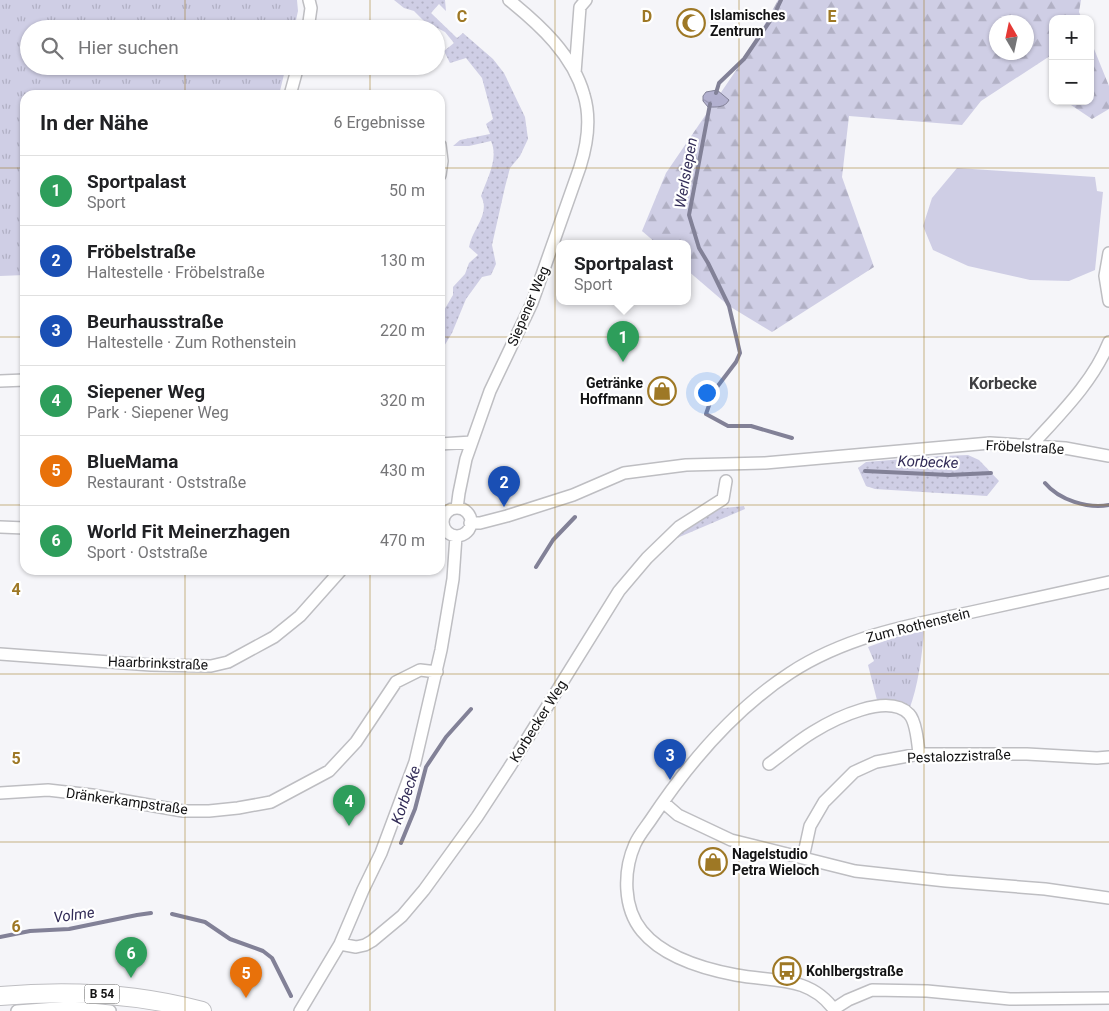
<!DOCTYPE html>
<html lang="de">
<head>
<meta charset="utf-8">
<style>
  :root { --surface:#fff; --page:#f2f2f2; --text:#202124; --muted:#757577; --line:#e0e0e0; --accent:#b45309 }
  body { margin:0; font-family:Roboto,sans-serif; background:var(--page); color:var(--text) }
  .controls { position:absolute; right:15px; top:15px; display:grid; overflow:hidden; border-radius:10px; box-shadow:0 1px 4px #0004 }
  .controls button { width:45px; height:45px; display:grid; place-items:center; padding:0; border:0; border-bottom:1px solid var(--line); background:var(--surface); color:var(--text); font:25px sans-serif }
  .compass { position:absolute; left:989px; top:15px; width:45px; height:45px; border-radius:50%; background:var(--surface); box-shadow:0 1px 4px #0004; rotate:351deg }
  .you { position:absolute; left:706px; top:392px; width:18px; height:18px; margin:-12px; border:4px solid #fff; border-radius:50%; background:#1a73e8; box-shadow:0 0 0 8px #1a73e833 }
  .badge { display:grid; place-items:center; width:32px; height:32px; border-radius:50%; background:var(--accent); color:#fff; font-size:16px; font-weight:700 }
  .pin { position:absolute; translate:-50% -41px; filter:drop-shadow(0 1px 2px #0008) }
  .pin::after { content:''; position:absolute; top:26px; width:18px; height:15px; background:inherit; clip-path:polygon(0 0,100% 0,50% 100%) }
  .popup { position:absolute; left:556px; top:240px; width:135px; height:65px; box-sizing:border-box; display:grid; place-content:center; border-radius:10px; background:var(--surface); filter:drop-shadow(0 1px 4px #0005); font-size:16px; white-space:nowrap; color:var(--muted) }
  .popup b { font-size:19px; color:var(--text) }
  .popup::after { content:''; position:absolute; left:50%; top:100%; margin-left:-10px; border:10px solid transparent; border-top-color:var(--surface) }
  .list { margin:0; padding:0; list-style:none }
  h2 { display:flex; justify-content:space-between; align-items:center; height:65px; margin:0; padding:0 20px; font-size:21px }
  h2 small { font-size:16px; font-weight:400; color:var(--muted) }
  .list li { display:grid; grid-template-columns:32px 1fr auto; gap:15px; align-items:center; box-sizing:border-box; height:70px; padding:0 20px; border-top:1px solid var(--line) }
  .list b { display:block; font-size:19px; white-space:nowrap }
  .list p { margin:0; font-size:16px; white-space:nowrap; color:var(--muted) }
  .list em { font-size:16px; font-style:normal; color:var(--muted) }
  .icon { flex:none; width:28px; height:28px; fill:none; stroke:currentColor; stroke-width:2; stroke-linecap:round; stroke-linejoin:round }
  .map { position:relative; flex:none; width:1109px; height:1011px; overflow:hidden }
  .search { position:absolute; background:var(--surface); box-shadow:0 1px 4px #0004; left:20px; top:20px; width:425px; height:55px; display:flex; align-items:center; gap:12px; box-sizing:border-box; padding:0 18px; border-radius:28px; color:var(--muted); font-size:19px }
  .panel { position:absolute; background:var(--surface); box-shadow:0 1px 4px #0004; left:20px; top:90px; width:425px; height:485px; border-radius:15px }
  .map>svg:first-child { display:block }
  .grass { fill:url(#grass-dots) }
  .forest { fill:url(#forest-firs); fill-rule:evenodd }
  .park { fill:url(#park-tufts) }
  .garden { fill:#cfcee5 }
  .water { fill:url(#water-ripples); stroke:#828197 }
  .lines { fill:none; stroke-linecap:round; stroke-linejoin:round }
  .stream { stroke:#828197; stroke-width:4 }
  .street-casing { stroke:#bebec2; stroke-width:14 }
  .primary-casing { stroke:#bebec2; stroke-width:20 }
  .street { stroke:#fff; stroke-width:11 }
  .primary { stroke:#fff; stroke-width:18 }
  .grid { fill:none; stroke:#9e7825; stroke-width:1; stroke-opacity:0.55 }
  .labels { text-anchor:middle; dominant-baseline:central; stroke-width:4.5; stroke-linejoin:round; paint-order:stroke }
  .shield { fill:#fff; stroke:#5a5a5a; stroke-width:1 }
  .shield-label { font-size:12px; font-weight:bold; fill:#131314 }
  .poi-label { font-size:14px; font-weight:bold; fill:#131314; stroke:#fff; text-anchor:start }
  .street-label { font-size:14px; fill:#131314; stroke:#fff }
  .water-label { font-size:15px; font-style:italic; fill:#322c57; stroke:#fff }
  .quarter-label { font-size:16px; font-weight:bold; fill:#404043; stroke:#fff }
  .grid-label { font-size:16px; text-anchor:middle; font-weight:bold; fill:#9e7825; stroke:#fff; stroke-width:4.5; stroke-linejoin:round; paint-order:stroke }
</style>
</head>
<body>
<div class="map">
<svg width="1109" height="1011" viewBox="0 0 1109 1011">
  <defs>
    <pattern id="grass-dots" width="8" height="8" patternUnits="userSpaceOnUse" patternTransform="scale(1.25)"><rect width="8" height="8" fill="#cfcee5"/><path d="M2 2h.1M6 6h.1" fill="none" stroke="#b1b0c4" stroke-width="1.8" stroke-linecap="round"/></pattern>
    <pattern id="forest-firs" width="22" height="20" patternUnits="userSpaceOnUse" patternTransform="scale(1.25)"><rect width="22" height="20" fill="#cfcee5"/><path d="M5 1l3.5 6h-7zM16 11l3.5 6h-7z" fill="#b1b0c4"/></pattern>
    <pattern id="park-tufts" width="24" height="20" patternUnits="userSpaceOnUse" patternTransform="scale(1.25)"><rect width="24" height="20" fill="#cfcee5"/><path d="M3 7l-1-3M5 7V3M7 7l1-3M15 17l-1-3M17 17v-4M19 17l1-3" fill="none" stroke="#b1b0c4"/></pattern>
    <pattern id="water-ripples" width="26" height="14" patternUnits="userSpaceOnUse" patternTransform="scale(1.25)"><rect width="26" height="14" fill="#b2b0cf"/><path d="M2 4q2-2 4 0t4 0M15 11q2-2 4 0t4 0" fill="none" stroke="#9896b1"/></pattern>
  </defs>
  <rect width="100%" height="100%" fill="#f5f5f9"/>
  <path class="grass" d="M394 0H445L446 11 439 4 431 13 457 38 463 33 493 59 504 73 525 117 528 139 520 156 510 168 505 187 492 245 496 264 491 275 482 277 466 299 452 333 440 353V317L453 295V287L465 274 469 263 478 255 469 247C472 229 491 214 481 196 487 178 499 159 491 141L469 146H453L460 140 490 134 486 124 493 119 482 78 466 58 450 63 444 51 454 43 445 32 424 21 414 11 404 8Z
    M968 455 979 460 999 481 987 496 875 489 866 486 858 468 866 462 942 456Z
    M744 506 745 509 670 541 691 524 714 509Z"/>
  <path class="forest" d="M778 0H1081L1079 12 1082 19H1053V54L981 101 962 125 849 116 842 177 874 267 772 332 729 306 687 270V243H656L642 231 666 173 754 44ZM996 22H1026V52H996Z
    M1090 39 1109 86V109L1092 119 1071 105V101H1090Z"/>
  <path class="park" d="M0 0H297L298 11 294 29H29V66H286L279 95H25V275L0 276Z
    M924 631C922 656 918 687 909 710L878 704 868 665 874 661 868 647 896 637Z"/>
  <path class="garden" d="M957 168 1095 177 1097 191 1103 192 1095 270 1069 281 1030 280 968 266 933 250 923 226 932 198Z"/>
  <path class="water" d="M717 90 729 100C725 108 716 107 708 107L703 101V96L706 92Z"/>
  <g class="lines">
    <path class="stream" d="M716 93 719 83 744 59 774 15 781 0
      M710 104 689 215 699 248 708 263 729 306 740 353 736 362 714 391 706 414 728 426H751L792 438
      M865 471 949 475 991 473
      M1045 483C1059 500 1088 509 1109 505
      M536 567 553 540 575 517
      M401 843 415 809 426 767 446 737 471 709
      M172 914 205 922 230 939 263 951 272 958 291 996
      M0 937 30 931 69 929 137 915 151 913"/>
    <defs>
      <path id="street" d="M308 29 311 8 309 0
        M575 73 580 7 586 0
        M290 95 298 66
        M440 145 442 161 440 175
        M1109 253 1105 276 1109 301
        M0 381 25 380
        M440 444 472 442
        M1032 445C1060 414 1093 382 1109 342
        M457 508 459 493 466 459 490 391 532 303 580 167C587 145 591 118 584 95 573 55 540 25 509 0
        M443 522a14 14 0 1 1 28 0a14 14 0 1 1-28 0Z
        M470 523H480L507 516 573 495 624 473 686 465 765 463 990 443 1065 448 1109 456
        M0 527 25 528
        M0 654 151 665 211 666 228 662 274 637 300 616 341 570
        M769 764C784 753 798 741 813 732 834 719 888 692 909 714 916 721 918 744 919 754
        M0 793 48 790 92 795 183 811H209L238 808 271 802 329 771 356 742 396 682 420 670 437 672
        M663 802 678 815 731 840 855 871 946 881 1045 889 1109 898
        M803 858 810 826 824 802 854 772 876 762 919 754H1027L1097 758 1109 757
        M340 944 356 947 365 945 372 941 402 916 424 890 477 817 509 768 619 591 647 558 679 527 723 499 726 481
        M834 1009 848 1000 872 990 927 991 1010 999 1109 998
        M17 1011 70 1007 110 1011
        M300 1011 340 944 363 890 381 853 415 762 441 650 453 579 456 536
        M835 1011C810 975 773 982 736 975 704 969 664 958 642 931 623 908 623 871 635 844 639 835 646 827 652 818 688 764 735 709 790 673 845 637 909 625 972 612 1018 602 1063 592 1109 582"/>
      <path id="primary" d="M0 996C68 990 136 993 202 1011"/>
    </defs>
    <use href="#street" class="street-casing"/>
    <use href="#primary" class="primary-casing"/>
    <use href="#street" class="street"/>
    <use href="#primary" class="primary"/>
  </g>
  <path class="grid" d="M185 0V29M370 0V29M555 0V1011M739 0V1011M924 0V1011M185 66V95M370 66V95M0 168H25M440 168H1109M0 337H25M440 337H1109M0 505H25M440 505H1109M185 570V1011M370 570V1011M0 674H1109M0 842H1109"/>
  <defs>
    <symbol id="mosque-ring" viewBox="-11 -11 22 22"><circle r="9.5" fill="#fff" stroke="#9e7825" stroke-width="1.5"/><path d="M3.5-4.9A6 6 0 1 0 3.5 4.9A5 5 0 1 1 3.5-4.9Z" fill="#9e7825"/></symbol>
    <symbol id="shop-ring" viewBox="-11 -11 22 22"><circle r="9.5" fill="#fff" stroke="#9e7825" stroke-width="1.5"/><path d="M-5-2.5h2.3a2.7 3.5 0 0 1 5.4 0H5L5.5 6h-11ZM-1.5-2.5h3a1.5 2.3 0 0 0-3 0Z" fill="#9e7825"/></symbol>
    <symbol id="bus-ring" viewBox="-11 -11 22 22"><circle r="9.5" fill="#fff" stroke="#9e7825" stroke-width="1.5"/><path d="M-5-6H5V4H4V6H2V4H-2V6H-4V4H-5ZM-3.5-4V0h7V-4ZM-3.5 1.2v1.5H-2V1.2ZM2 1.2v1.5H3.5V1.2Z" fill="#9e7825"/></symbol>
  </defs>
  <g fill-rule="evenodd">
    <use href="#mosque-ring" x="675" y="7" width="32" height="32"/>
    <use href="#shop-ring" x="646" y="375" width="32" height="32"/>
    <use href="#shop-ring" x="697" y="846" width="32" height="32"/>
    <use href="#bus-ring" x="771" y="955" width="32" height="32"/>
  </g>
  <g class="labels">
    <rect class="shield" x="84.5" y="984.5" width="35" height="19" rx="4"/>
    <g class="shield-label">
      <text x="102" y="994">B 54</text>
    </g>
    <g class="poi-label">
      <text x="710" y="15">Islamisches<tspan x="710" dy="16">Zentrum</tspan></text>
      <text x="643" y="383" text-anchor="end">Getränke<tspan x="643" dy="16">Hoffmann</tspan></text>
      <text x="732" y="854">Nagelstudio<tspan x="732" dy="16">Petra Wieloch</tspan></text>
      <text x="806" y="971">Kohlbergstraße</text>
    </g>
    <g class="street-label">
      <text transform="translate(528 306) rotate(-67)">Siepener Weg</text>
      <text transform="translate(1025 447) rotate(3)">Fröbelstraße</text>
      <text transform="translate(918 625) rotate(-14)">Zum Rothenstein</text>
      <text transform="translate(158 663) rotate(2)">Haarbrinkstraße</text>
      <text transform="translate(538 721) rotate(-58)">Korbecker Weg</text>
      <text transform="translate(959 756) rotate(-2)">Pestalozzistraße</text>
      <text transform="translate(127 801) rotate(8)">Dränkerkampstraße</text>
    </g>
    <g class="water-label">
      <text transform="translate(686 173) rotate(-80)">Werlsiepen</text>
      <text transform="translate(928 462) rotate(2)">Korbecke</text>
      <text transform="translate(406 795) rotate(-71)">Korbecke</text>
      <text transform="translate(74 915) rotate(-8)">Volme</text>
    </g>
    <g class="quarter-label">
      <text x="1003" y="383">Korbecke</text>
    </g>
  </g>
  <g class="grid-label">
    <text x="462" y="22">C</text>
    <text x="647" y="22">D</text>
    <text x="832" y="22">E</text>
    <text x="16" y="595">4</text>
    <text x="16" y="764">5</text>
    <text x="16" y="932">6</text>
  </g>
</svg>
<div class="controls">
<button>+</button>
<button>−</button>
</div>
<svg class="compass" viewBox="-18 -18 36 36"><path d="M0-13l5 13h-10z" fill="#e53935"/><path d="M0 13l5-13h-10z" fill="#757577"/></svg>
<div class="you"></div>
<div class="pin badge" style="left:623px;top:362px;background:#2e9e5b">1</div>
<div class="popup"><b>Sportpalast</b>Sport</div>
<div class="pin badge" style="left:504px;top:507px;background:#1a4fb4">2</div>
<div class="pin badge" style="left:670px;top:780px;background:#1a4fb4">3</div>
<div class="pin badge" style="left:349px;top:826px;background:#2e9e5b">4</div>
<div class="pin badge" style="left:246px;top:998px;background:#e8710a">5</div>
<div class="pin badge" style="left:131px;top:978px;background:#2e9e5b">6</div>
<div class="search"><svg class="icon" aria-label="search" viewBox="0 0 24 24"><circle cx="10" cy="10" r="6"/><path d="M15 15l6 6"/></svg>Hier suchen</div>
<section class="panel">
<h2>In der Nähe<small>6 Ergebnisse</small></h2>
<ul class="list">
<li><span class="badge" style="background:#2e9e5b">1</span><div><b>Sportpalast</b><p>Sport</p></div><em>50 m</em></li>
<li><span class="badge" style="background:#1a4fb4">2</span><div><b>Fröbelstraße</b><p>Haltestelle · Fröbelstraße</p></div><em>130 m</em></li>
<li><span class="badge" style="background:#1a4fb4">3</span><div><b>Beurhausstraße</b><p>Haltestelle · Zum Rothenstein</p></div><em>220 m</em></li>
<li><span class="badge" style="background:#2e9e5b">4</span><div><b>Siepener Weg</b><p>Park · Siepener Weg</p></div><em>320 m</em></li>
<li><span class="badge" style="background:#e8710a">5</span><div><b>BlueMama</b><p>Restaurant · Oststraße</p></div><em>430 m</em></li>
<li><span class="badge" style="background:#2e9e5b">6</span><div><b>World Fit Meinerzhagen</b><p>Sport · Oststraße</p></div><em>470 m</em></li>
</ul>
</section>
</div>
</body>
</html>
